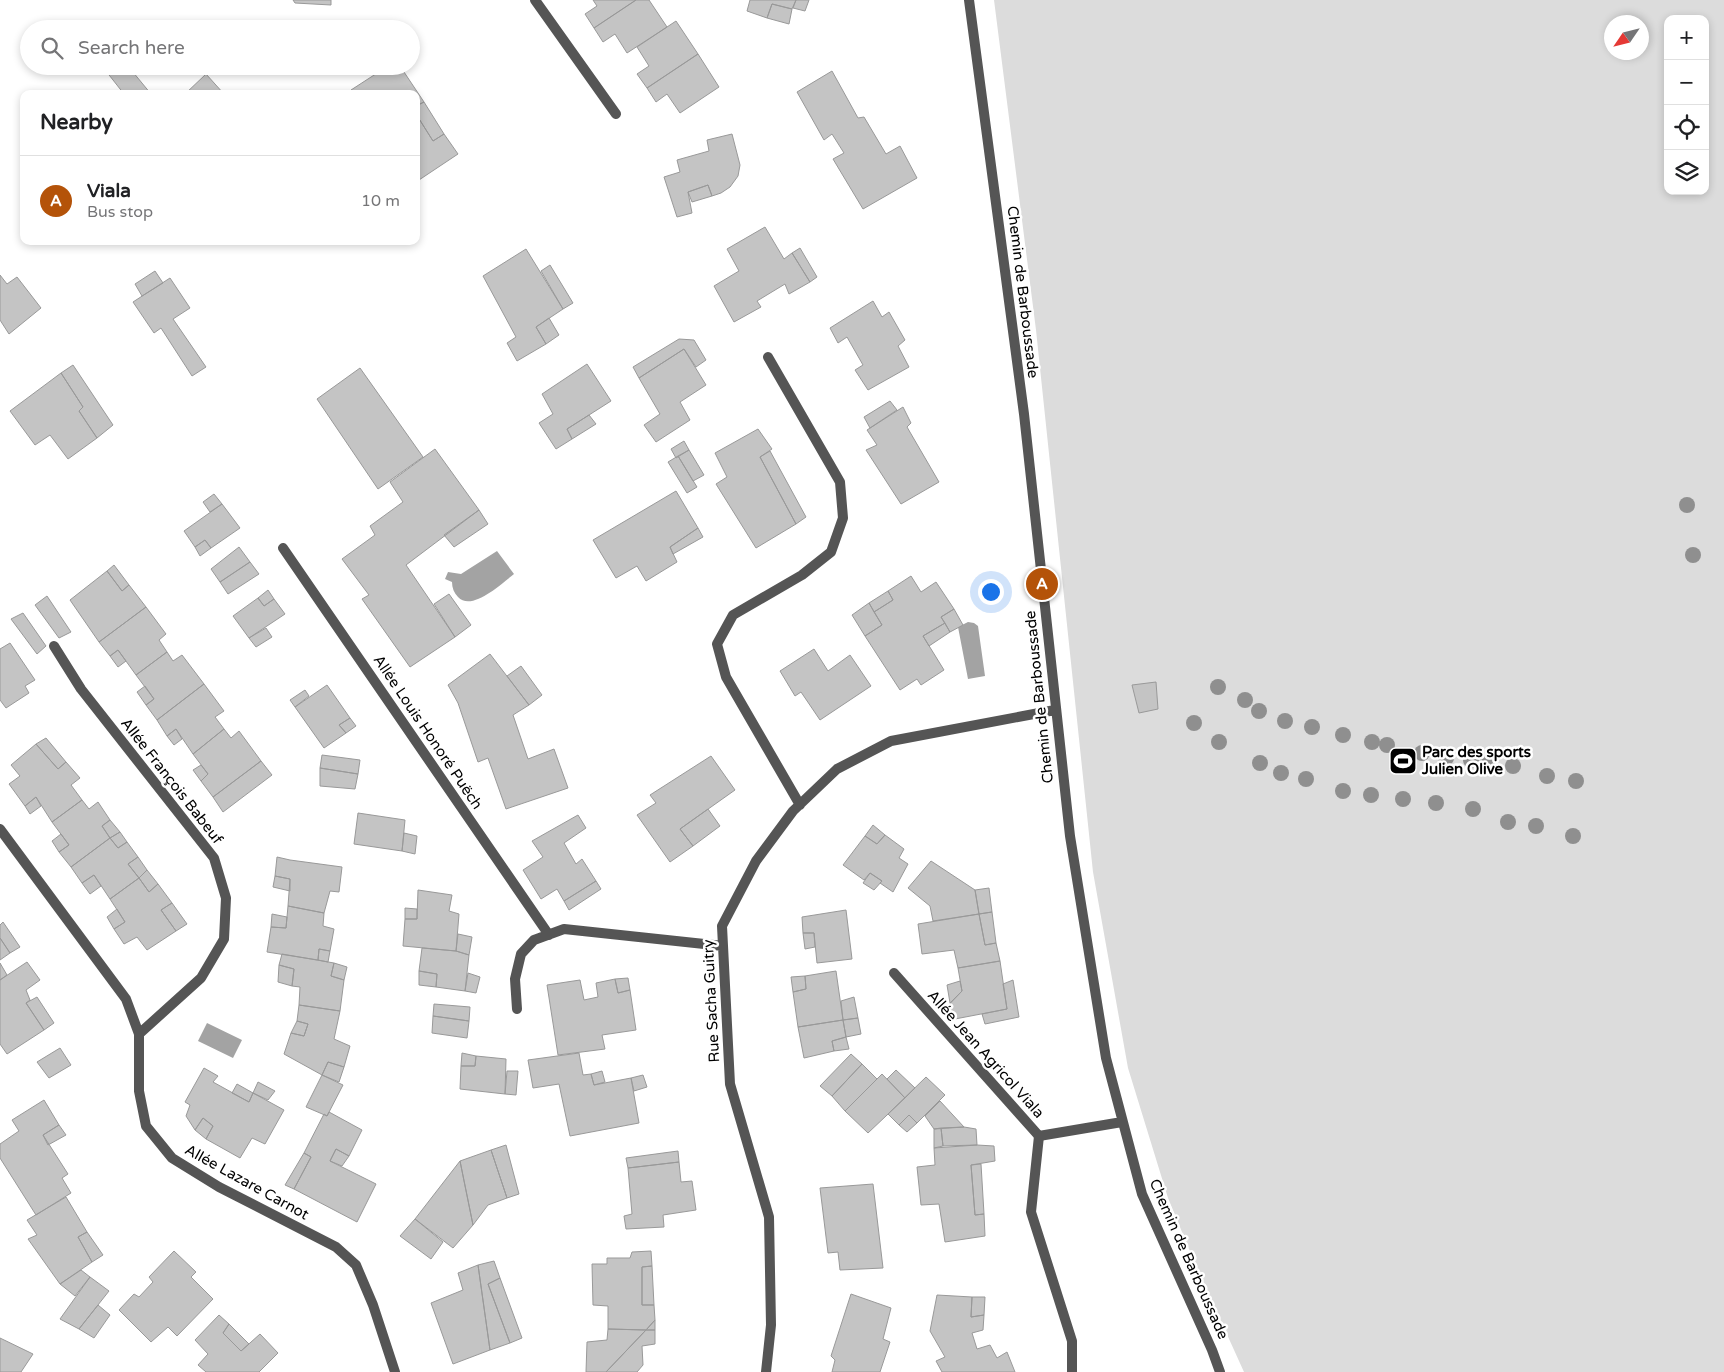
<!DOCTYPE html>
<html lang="en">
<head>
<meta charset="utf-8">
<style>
  :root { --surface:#fff; --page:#f2f2f2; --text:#202124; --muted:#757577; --line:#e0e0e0; --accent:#b45309 }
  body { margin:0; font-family:"Varela Round",sans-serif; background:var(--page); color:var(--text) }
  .controls { position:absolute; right:15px; top:15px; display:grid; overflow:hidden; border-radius:10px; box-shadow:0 2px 8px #0003 }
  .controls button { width:45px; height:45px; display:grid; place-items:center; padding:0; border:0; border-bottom:1px solid var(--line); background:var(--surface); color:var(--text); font:25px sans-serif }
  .compass { position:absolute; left:1604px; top:15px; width:45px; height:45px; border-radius:50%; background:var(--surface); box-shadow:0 2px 8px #0003; rotate:235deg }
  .you { position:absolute; left:990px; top:591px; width:18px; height:18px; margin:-12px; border:4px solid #fff; border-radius:50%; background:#1a73e8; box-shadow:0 0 0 8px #1a73e833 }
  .badge { display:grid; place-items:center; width:32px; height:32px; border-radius:50%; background:var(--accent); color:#fff; font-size:16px; font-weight:700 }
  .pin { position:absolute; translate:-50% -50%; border:2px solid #fff; box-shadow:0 1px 5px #0006 }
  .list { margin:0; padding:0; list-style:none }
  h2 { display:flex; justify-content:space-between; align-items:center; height:65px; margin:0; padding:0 20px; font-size:21px }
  h2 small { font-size:16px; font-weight:400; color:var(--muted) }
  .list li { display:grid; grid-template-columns:32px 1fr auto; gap:15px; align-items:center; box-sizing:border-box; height:90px; padding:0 20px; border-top:1px solid var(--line) }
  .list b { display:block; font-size:19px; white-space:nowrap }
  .list p { margin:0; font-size:16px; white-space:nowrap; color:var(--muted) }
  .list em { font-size:16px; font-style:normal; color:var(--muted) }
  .icon { flex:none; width:28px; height:28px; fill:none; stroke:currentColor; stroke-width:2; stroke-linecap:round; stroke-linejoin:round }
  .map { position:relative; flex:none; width:1724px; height:1372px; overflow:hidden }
  .search { position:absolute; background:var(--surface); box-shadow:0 2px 8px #0003; left:20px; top:20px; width:400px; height:55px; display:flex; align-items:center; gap:12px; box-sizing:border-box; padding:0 18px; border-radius:28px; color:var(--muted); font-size:19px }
  .panel { position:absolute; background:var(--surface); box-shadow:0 2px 8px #0003; left:20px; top:90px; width:400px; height:155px; border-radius:10px }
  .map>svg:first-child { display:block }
  .green { fill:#dcdcdc; fill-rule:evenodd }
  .water { fill:#a3a3a3 }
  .building { fill:#c4c4c4; stroke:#999 }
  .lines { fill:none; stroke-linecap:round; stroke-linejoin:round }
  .lane { stroke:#555; stroke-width:10 }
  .street { stroke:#555; stroke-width:10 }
  .tree { fill:#8f8f8f }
  .labels { text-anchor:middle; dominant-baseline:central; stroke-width:5; stroke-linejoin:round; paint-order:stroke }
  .street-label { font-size:15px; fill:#000; stroke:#fff }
  .poi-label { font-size:15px; font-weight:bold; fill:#000; stroke:#fff; text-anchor:start }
</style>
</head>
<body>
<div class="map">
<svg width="1724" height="1372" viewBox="0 0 1724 1372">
  <rect width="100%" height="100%" fill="#fff"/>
  <path class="green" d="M994 0H1724V1372H1244L1196 1266 1168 1198 1128 1068 1093 872 1036 330ZM1668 19H1705V191H1668ZM1612 22H1642V52H1612Z"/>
  <path class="water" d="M497 551 514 574C502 583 472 612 458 597 454 593 452 588 452 582L445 579 448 572 461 574Z
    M968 622 974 623 978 626 985 676 968 679 958 627Z
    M207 1023 242 1040 233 1058 198 1041Z"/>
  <path class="building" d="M293 0H331V5L295 3Z
    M593 0H636L594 28 585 14 597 6Z
    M636 0H649L667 27 627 53 615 34 603 42 594 28Z
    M750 0H796L792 9 772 4 767 18 747 11Z
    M796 0H809L805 11 793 8Z
    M772 4 792 9 789 24 767 18Z
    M676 21 698 54 647 88 637 74 649 66 637 47Z
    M698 54 719 87 680 113 667 94 656 102 647 88Z
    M102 66H128L151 94H124Z
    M388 66H400L424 102 416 106V94H353L351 90Z
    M832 71 858 118 864 117 886 154 900 146 917 178 863 209 833 159 844 153 832 134 824 140 797 92Z
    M206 74 224 94H185Z
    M424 102 444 134 433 141 416 114V106Z
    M416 114 433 141 444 134 458 154 416 182Z
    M732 134 740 165 738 176 730 187 721 193 712 196 708 185 688 192 692 213 677 217 664 177 680 172 677 160 709 151 707 140Z
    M708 185 712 196 692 202 688 192Z
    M765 227 784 259 792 253 810 282 789 294 785 284 757 301 761 307 734 322 714 286 739 271 727 249Z
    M800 248 817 277 810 282 792 253Z
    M526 249 563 309 536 327 546 344 517 361 507 343 516 337 483 276Z
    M550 265 573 303 563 309 541 271Z
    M155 271 163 283 142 296 135 284Z
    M0 275 7 284 17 277 41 308 9 334 0 320Z
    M170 278 190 308 173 319 206 367 192 376 161 328 154 333 133 302Z
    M873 301 882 317 889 312 905 340 898 346 909 367 868 390 855 370 863 365 847 337 838 343 830 328Z
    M549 318 559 335 546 344 536 327Z
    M679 339 694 340 706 360 696 367 684 349 639 378 633 367Z
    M684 349 706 385 680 402 690 420 656 442 644 425 660 414 639 378Z
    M587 364 611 401 567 429 572 439 556 449 539 423 553 414 542 394Z
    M73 365 113 425 97 438 79 411 83 407 61 373Z
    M360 368 423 457 378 489 317 399Z
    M61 373 83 407 79 411 97 438 68 459 50 435 35 445 10 411Z
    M890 401 897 410 870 428 864 417Z
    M903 407 911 423 907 427 939 482 901 504 866 450 877 445 867 430Z
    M589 415 596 424 572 439 567 429Z
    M758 429 772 449 760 457 796 524 756 548 716 484 727 477 715 453Z
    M684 441 689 450 676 458 671 449Z
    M435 449 479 510 406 565 455 637 410 667 362 599 369 595 342 559 375 535 370 526 403 502 390 482Z
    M689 450 704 475 693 481 678 456Z
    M770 451 806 517 796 524 760 457Z
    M678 456 697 487 687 493 668 462Z
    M676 491 698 528 670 547 677 562 646 581 637 566 616 578 593 540Z
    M214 494 222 504 210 512 203 502Z
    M222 504 240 528 211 548 205 540 195 547 184 531Z
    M479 510 488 524 454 547 444 535Z
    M698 528 703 537 673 554 670 547Z
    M205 540 211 548 200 556 195 547Z
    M239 547 250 562 220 582 211 569Z
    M250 562 259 574 228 594 220 582Z
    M114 565 129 585 122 591 107 571Z
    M107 571 122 591 129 585 146 607 99 642 70 600Z
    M911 576 921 592 936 582 954 609 941 617 945 623 923 636 944 670 921 685 917 679 900 690 865 636 882 625 874 612 893 600 888 591Z
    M268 590 274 599 264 606 258 598Z
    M888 591 893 600 874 612 869 603Z
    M449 594 471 625 455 637 434 604Z
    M47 596 71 632 59 638 35 605Z
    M258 598 264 606 274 599 285 614 249 638 233 616Z
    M869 603 882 625 865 636 852 615Z
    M146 607 166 634 159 640 167 652 136 675 118 650 110 656 99 642Z
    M954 609 963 625 950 632 941 617Z
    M23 613 46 646 37 654 11 619Z
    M945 623 950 632 929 646 923 636Z
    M266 628 272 637 256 647 249 638Z
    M10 643 35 680 25 686 29 693 6 708 0 700V649Z
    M814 649 828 671 850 655 871 686 820 720 801 692 795 696 780 671Z
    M118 650 126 661 118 667 110 656Z
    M167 652 173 661 182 655 204 684 157 720 146 705 154 699 136 675Z
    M490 654 529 705 513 715 528 759 554 749 568 788 506 809 488 758 478 762 458 703 448 685Z
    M521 666 542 695 529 705 507 676Z
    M1156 682 1158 709 1139 713 1132 685Z
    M204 684 224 711 215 717 224 729 193 754 176 729 167 736 157 720Z
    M327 685 350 718 339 725 346 733 324 748 295 707Z
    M145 686 154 699 146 705 137 692Z
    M305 690 309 696 295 707 290 700Z
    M350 718 356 726 346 733 339 725Z
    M176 729 182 739 174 745 167 736Z
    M224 729 231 738 239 731 261 761 213 797 201 781 208 774 193 754Z
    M46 738 66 762 58 769 36 744Z
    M36 744 58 769 66 762 80 778 71 785 82 800 52 822 36 797 25 806 9 784 20 776 11 765Z
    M322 755 360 760 358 774 320 768Z
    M711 756 735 790 680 829 693 846 670 862 637 815 656 803 650 795Z
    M261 761 272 775 223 812 213 797Z
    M201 765 208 774 201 781 193 770Z
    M320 768 358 774 355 789 320 786Z
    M36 797 41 806 30 814 25 806Z
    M82 800 89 809 98 802 110 820 102 826 110 838 71 867 59 852 69 845 52 822Z
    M708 809 720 826 693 846 680 829Z
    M358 813 405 820 402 851 354 844Z
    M578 815 586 828 564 843 576 864 582 859 596 881 564 901 557 889 541 899 523 870 543 857 532 841Z
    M110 820 120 832 110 838 102 826Z
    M873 825 885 835 877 844 865 836Z
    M120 832 127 842 118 848 110 838Z
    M404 833 417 836 415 854 402 851Z
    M61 834 69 845 59 852 52 841Z
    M885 835 904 849 899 858 908 864 893 892 880 883 882 881 870 873 864 880 843 865 865 836 877 844Z
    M110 838 118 848 127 842 138 857 128 864 139 878 110 899 94 875 82 883 71 867Z
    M138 857 147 870 139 878 128 864Z
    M277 857 290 860 342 867 339 892 330 891 324 913 288 906 290 879 275 876Z
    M931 861 975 890 979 914 933 921 930 906 908 888Z
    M147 870 158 884 149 892 139 878Z
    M870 873 882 881 874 890 863 883Z
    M94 875 101 886 90 894 82 883Z
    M275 876 290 879V891L273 887Z
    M139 878 149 892 158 884 172 903 161 910 176 931 147 950 137 937 124 944 114 929 125 922 110 899Z
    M596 881 601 889 569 910 564 901Z
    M989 888 992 912 979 914 975 890Z
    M418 890 452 895 449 911 459 914 456 951 403 946 405 919H417Z
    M172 903 187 924 176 931 161 910Z
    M288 906 324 913 323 926 334 929 330 951 319 949 318 960 267 952 271 927 286 928Z
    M405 908 417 909V919H405Z
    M117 909 125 922 114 929 107 917Z
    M846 910 852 959 817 963 814 933H803L802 917Z
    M992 912 996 943 985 945 979 914Z
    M272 914 287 917 286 928 271 927Z
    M979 914 985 945 996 943 1000 961 958 968 954 950 922 954 918 924Z
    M3 922 20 947 10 953 0 938V925Z
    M803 933H814L815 947 805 949Z
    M458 934 472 937 469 955 456 951Z
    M0 938 10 953 0 960Z
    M422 948 456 951 469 955 465 991 436 987 437 974 419 971Z
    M319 949 330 951 328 962 318 960Z
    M282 954 334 963 331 976 344 980 340 1011 299 1005 300 987 292 986 294 969 279 965Z
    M1000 961 1007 1009 955 1019 945 1009 962 991 958 968Z
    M27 962 40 980 26 990 30 1000 26 1003 44 1030 7 1054 0 1044V980Z
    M0 963 7 975 0 980Z
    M334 963 347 967 344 980 331 976Z
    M279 965 294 969 292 986 278 982Z
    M419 971 437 974 436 987 419 985Z
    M836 971 843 1020 798 1027 793 992 806 989 805 976Z
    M468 973 480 977 476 993 465 991Z
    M805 976 806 989 793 992 791 977Z
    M628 978 630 990 618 993 615 979Z
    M615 979 618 993 630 990 636 1030 602 1035 605 1049 558 1055 547 985 580 980 584 1000 598 997 596 983Z
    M1013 980 1019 1017 985 1024 982 1014 1007 1009 1003 984Z
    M960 981 962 991 950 1003 947 985Z
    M37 997 54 1023 44 1030 26 1003Z
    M854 997 858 1018 843 1020 841 1001Z
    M434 1004 470 1007 469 1021 433 1016Z
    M299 1005 340 1011 334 1039 350 1046 344 1067 328 1062 322 1075 284 1054 291 1033 304 1036 308 1024 297 1021Z
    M433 1016 469 1021 467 1038 432 1033Z
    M858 1018 861 1034 846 1037 843 1020Z
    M843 1020 846 1037 832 1041 834 1051 804 1058 798 1027Z
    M297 1021 308 1024 304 1036 291 1033Z
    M846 1037 849 1049 834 1051 832 1041Z
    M60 1048 71 1065 49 1078 37 1062Z
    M462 1053 476 1056 475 1066H461Z
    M579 1053 583 1075 591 1074 594 1085 631 1078 639 1123 570 1136 559 1084 533 1088 528 1060Z
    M851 1054 862 1064 832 1096 820 1086Z
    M476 1056 506 1059 505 1094 460 1089 461 1066H475Z
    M328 1062 344 1067 339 1082 322 1075Z
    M862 1064 877 1079 845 1111 832 1096Z
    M204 1068 218 1076 213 1082 249 1102 253 1093 284 1110 265 1144 252 1138 240 1158 206 1139 213 1126 203 1118 195 1130 186 1116 190 1105 185 1102Z
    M896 1070 915 1088 905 1098 887 1079Z
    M507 1071H518L516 1095 505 1094Z
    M602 1071 605 1082 594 1085 591 1074Z
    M882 1074 905 1098 868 1133 845 1111Z
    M322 1075 343 1085 327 1116 306 1107Z
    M643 1075 647 1087 634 1091 631 1078Z
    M926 1077 945 1095 917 1123 909 1115 899 1125 888 1114Z
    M258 1082 275 1091 268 1100 253 1093Z
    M237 1084 253 1093 249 1102 232 1093Z
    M44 1100 59 1125 43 1135 68 1174 62 1178 71 1193 36 1215 0 1158V1144L19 1131 12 1120Z
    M940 1101 964 1127 934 1129 925 1116Z
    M329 1112 362 1130 349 1156 336 1149 330 1161 376 1184 357 1222 294 1189 311 1157 304 1153 324 1114 327 1116Z
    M909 1115 917 1123 907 1132 899 1125Z
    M203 1118 213 1126 206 1139 195 1130Z
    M59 1125 66 1135 48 1145 43 1135Z
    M964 1127 976 1129 977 1145 943 1146 941 1128Z
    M941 1128 943 1146 934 1148V1129Z
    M506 1145 519 1194 507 1198 491 1150Z
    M977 1145 994 1146 995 1161 971 1165 975 1215 984 1214 985 1236 945 1242 939 1204 921 1205 917 1167 935 1165 934 1148Z
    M336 1149 349 1156 342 1166 330 1161Z
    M491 1150 507 1198 488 1205 473 1225 460 1161Z
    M678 1151 679 1162 628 1168 626 1158Z
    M304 1153 311 1157 294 1189 285 1185Z
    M460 1161 473 1225 453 1248 415 1219Z
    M679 1162 681 1182 692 1181 696 1210 663 1215 664 1227 626 1229 624 1216 632 1214 628 1168Z
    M981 1164 984 1214 975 1215 971 1165Z
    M873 1184 883 1268 840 1270 838 1252 828 1253 820 1188Z
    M66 1197 87 1232 78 1237 92 1262 60 1284 28 1239 37 1235 27 1220Z
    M415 1219 443 1242 431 1259 400 1236Z
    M87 1232 103 1255 92 1262 78 1237Z
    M174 1251 196 1272 191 1277 213 1299 177 1336 168 1327 151 1342 119 1310 134 1294 139 1297 153 1282 149 1277Z
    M651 1251 652 1266 642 1267V1305H654L655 1320 646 1330 608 1329V1306L593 1305 592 1264H607V1258H630L632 1252Z
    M494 1261 500 1278 488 1284 510 1343 490 1350 478 1265Z
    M478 1265 490 1350 453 1364 431 1303 463 1290 458 1273Z
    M652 1266 654 1305H642V1267Z
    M81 1270 90 1277 75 1296 60 1284Z
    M90 1277 109 1291 79 1329 60 1319Z
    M500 1278 522 1338 510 1343 488 1284Z
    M851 1294 891 1308 883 1339 890 1342 880 1372H832L835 1360 831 1356Z
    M937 1295 972 1297 971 1317 984 1315 983 1330 972 1333 977 1349 990 1345 997 1358 1007 1352 1015 1372H942L936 1361 945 1357 930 1331Z
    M972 1297H985L984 1315 971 1317Z
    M98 1305 110 1315 94 1338 79 1329Z
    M219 1315 229 1324 223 1333 241 1351 260 1334 278 1353 259 1372H206L198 1365 208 1354 195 1340Z
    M655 1320V1330H646Z
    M229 1324 249 1344 241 1351 223 1333Z
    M608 1329 646 1330 606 1372H586L587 1342 607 1340Z
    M646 1330H655V1344L642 1346 643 1365 637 1372H606Z
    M0 1338 33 1354 21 1372H0Z"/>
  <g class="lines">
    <path class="lane" d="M1039 1136 1031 1212 1072 1341V1372"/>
    <path class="street" d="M535 0 616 114
      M969 0 1024 414 1070 836 1106 1058 1142 1194 1212 1350 1220 1372
      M768 357 840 482 843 518 831 552 802 575 733 615 717 644 726 677 800 805
      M283 548 549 935
      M54 646 81 689 214 858 226 898 224 939 201 978 139 1034
      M0 829 126 999 139 1034V1091L146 1126 172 1158 219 1187 336 1247 356 1265 373 1305 395 1372
      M894 973 1039 1136 1122 1122
      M517 1009 515 979 521 954 534 940 564 929 723 946
      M766 1372 771 1325 769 1217 730 1084 722 926 756 861 793 811 837 769 891 741 1055 710"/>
  </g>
  <g class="tree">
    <circle cx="1687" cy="505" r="8"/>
    <circle cx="1693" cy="555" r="8"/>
    <circle cx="1218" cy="687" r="8"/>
    <circle cx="1245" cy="700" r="8"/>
    <circle cx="1259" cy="711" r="8"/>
    <circle cx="1285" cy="721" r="8"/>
    <circle cx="1194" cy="723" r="8"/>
    <circle cx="1312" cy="727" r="8"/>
    <circle cx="1343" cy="735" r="8"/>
    <circle cx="1219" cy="742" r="8"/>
    <circle cx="1372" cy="742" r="8"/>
    <circle cx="1387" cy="745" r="8"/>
    <circle cx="1422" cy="753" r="8"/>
    <circle cx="1446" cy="758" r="8"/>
    <circle cx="1471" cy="760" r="8"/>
    <circle cx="1260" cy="763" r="8"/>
    <circle cx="1487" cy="763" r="8"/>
    <circle cx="1513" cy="766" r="8"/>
    <circle cx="1281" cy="773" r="8"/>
    <circle cx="1547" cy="776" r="8"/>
    <circle cx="1306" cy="779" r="8"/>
    <circle cx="1576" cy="781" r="8"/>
    <circle cx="1343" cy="791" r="8"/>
    <circle cx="1371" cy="795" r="8"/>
    <circle cx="1403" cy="799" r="8"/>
    <circle cx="1436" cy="803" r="8"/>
    <circle cx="1473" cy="809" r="8"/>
    <circle cx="1508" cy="822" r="8"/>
    <circle cx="1536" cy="826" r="8"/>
    <circle cx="1573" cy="836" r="8"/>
  </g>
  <defs>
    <symbol id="stadium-square" viewBox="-11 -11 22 22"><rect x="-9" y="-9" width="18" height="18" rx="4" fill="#000" stroke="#fff"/><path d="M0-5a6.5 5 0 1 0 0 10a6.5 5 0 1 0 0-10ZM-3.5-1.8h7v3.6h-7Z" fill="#fff"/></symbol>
  </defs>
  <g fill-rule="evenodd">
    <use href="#stadium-square" x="1387" y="745" width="32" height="32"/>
  </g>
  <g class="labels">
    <g class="street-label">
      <text transform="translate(1023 292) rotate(83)">Chemin de Barboussade</text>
      <text transform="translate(1039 697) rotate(-96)">Chemin de Barboussade</text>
      <text transform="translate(428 732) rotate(56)">Allée Louis Honoré Puëch</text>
      <text transform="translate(172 781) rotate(52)">Allée François Babeuf</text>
      <text transform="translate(711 1001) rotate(-93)">Rue Sacha Guitry</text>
      <text transform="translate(986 1054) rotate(48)">Allée Jean Agricol Viala</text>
      <text transform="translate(247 1182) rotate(29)">Allée Lazare Carnot</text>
      <text transform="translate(1189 1259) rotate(66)">Chemin de Barboussade</text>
    </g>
    <g class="poi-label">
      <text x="1422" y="752">Parc des sports<tspan x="1422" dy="17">Julien Olive</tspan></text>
    </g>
  </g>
</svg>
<div class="controls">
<button>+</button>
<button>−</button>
<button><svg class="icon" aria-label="locate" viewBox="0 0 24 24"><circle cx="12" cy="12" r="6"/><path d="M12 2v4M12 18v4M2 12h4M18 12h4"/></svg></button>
<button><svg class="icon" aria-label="layers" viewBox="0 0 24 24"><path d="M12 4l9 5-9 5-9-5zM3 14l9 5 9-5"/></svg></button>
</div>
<svg class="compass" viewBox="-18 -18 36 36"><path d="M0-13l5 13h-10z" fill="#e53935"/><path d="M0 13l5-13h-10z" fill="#757577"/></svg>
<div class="you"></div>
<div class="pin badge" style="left:1042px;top:584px">A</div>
<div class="search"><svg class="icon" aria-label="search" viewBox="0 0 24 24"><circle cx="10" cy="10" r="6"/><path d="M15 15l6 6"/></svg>Search here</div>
<section class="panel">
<h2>Nearby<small></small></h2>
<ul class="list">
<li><span class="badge">A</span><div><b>Viala</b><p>Bus stop</p></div><em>10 m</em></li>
</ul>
</section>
</div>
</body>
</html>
